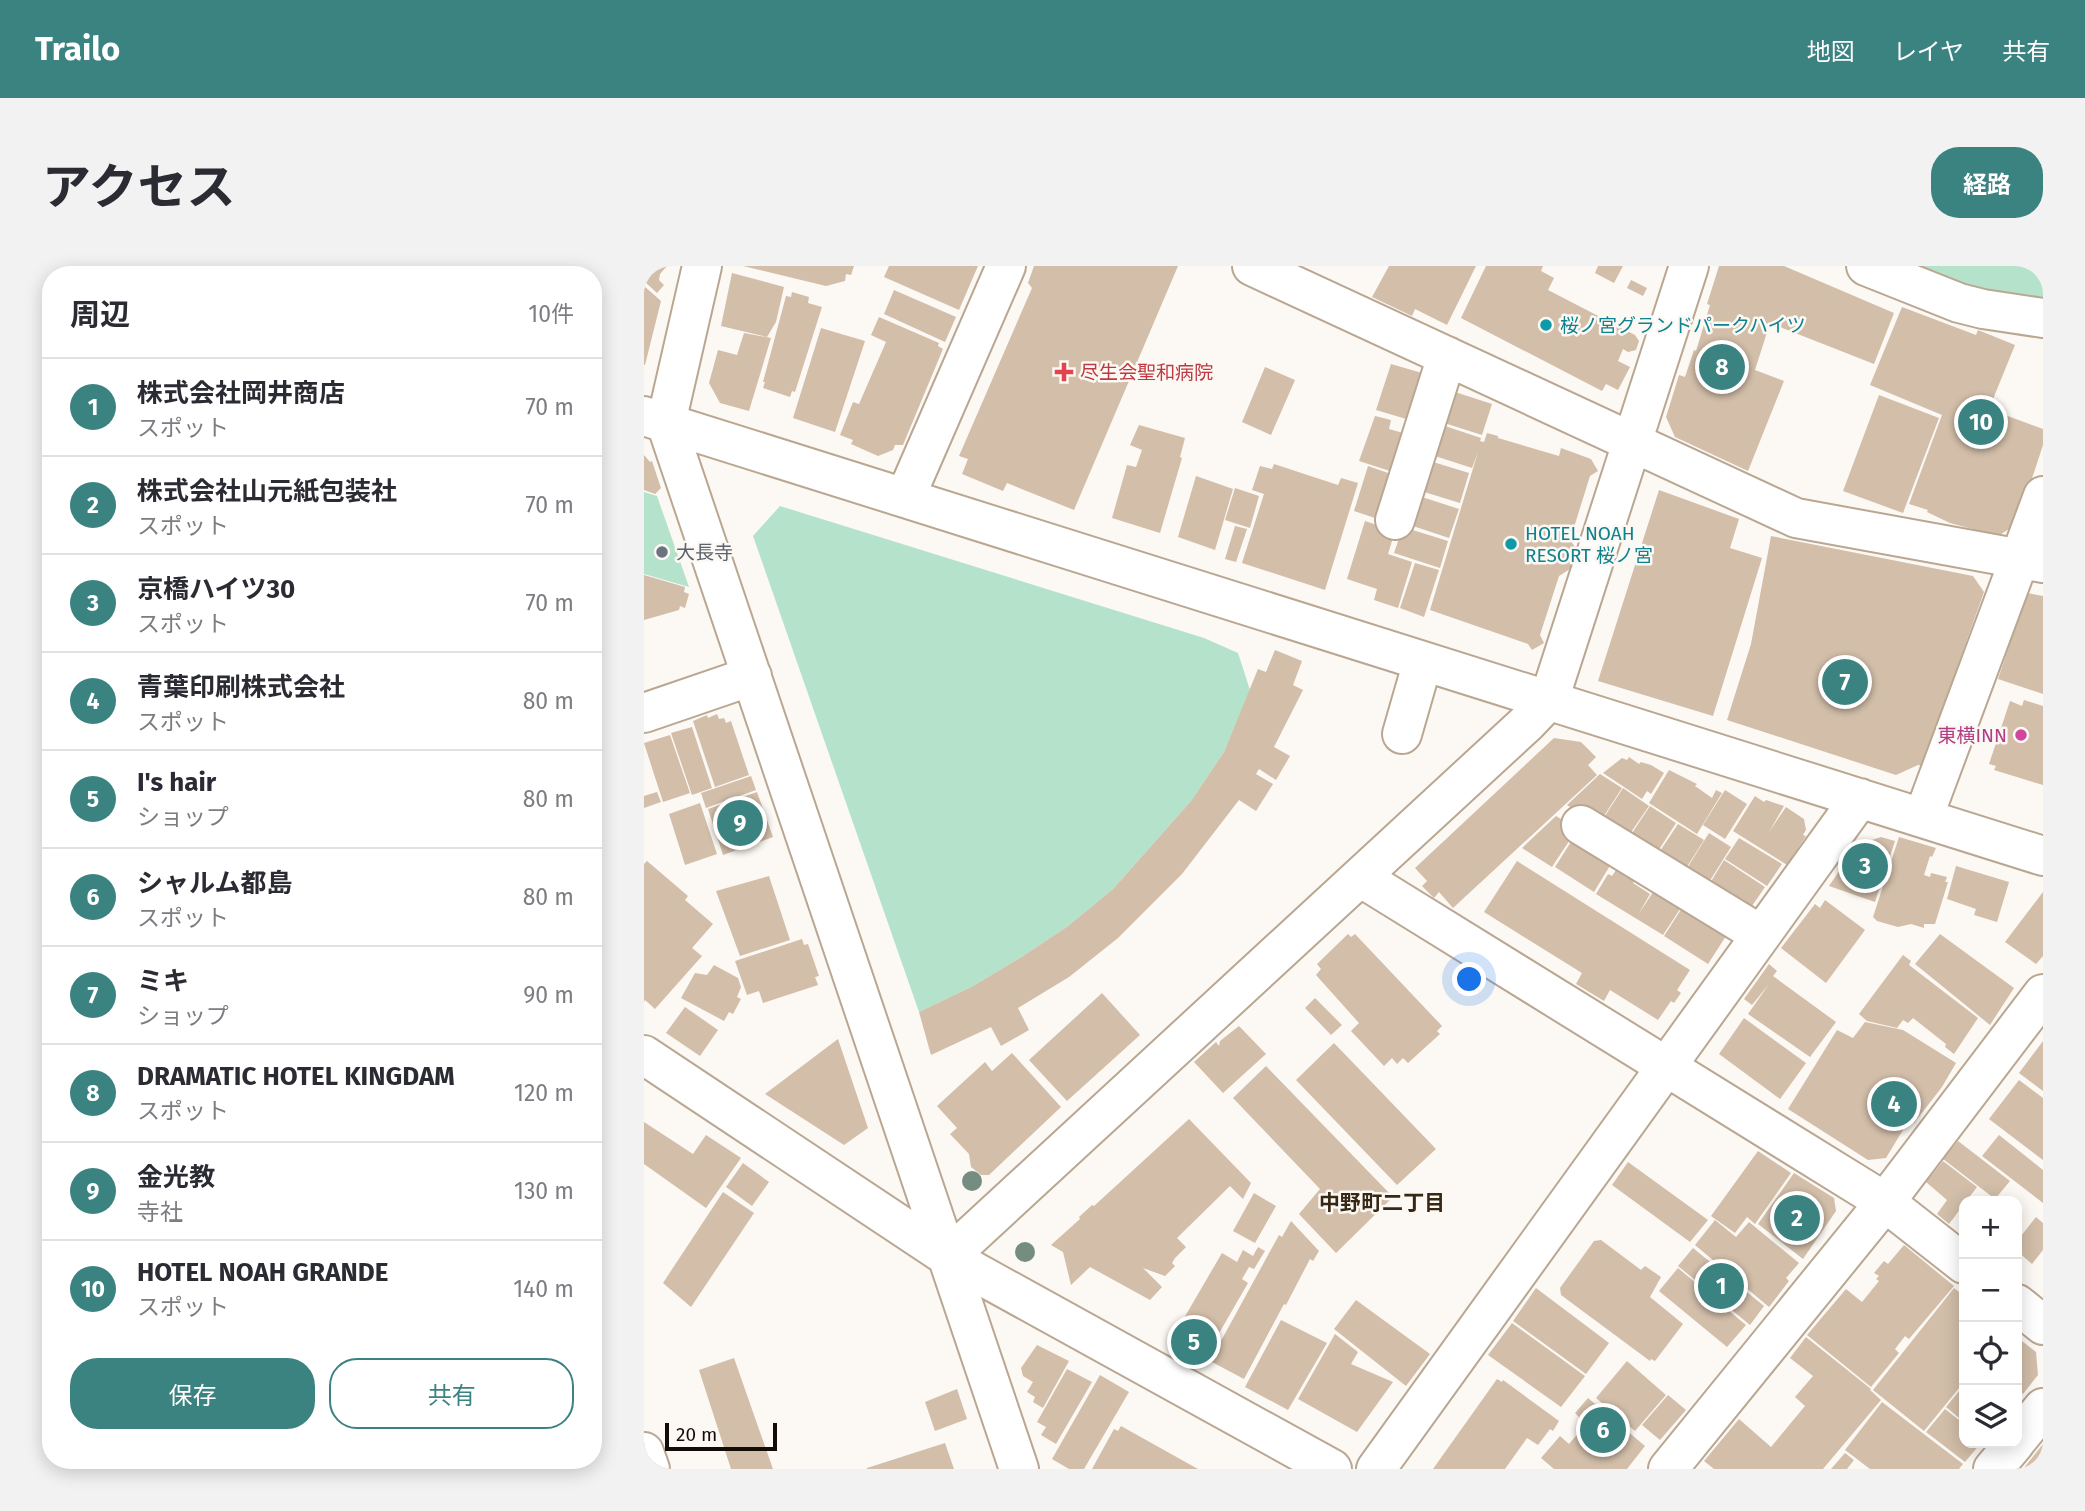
<!DOCTYPE html>
<html lang="ja">
<head>
<meta charset="utf-8">
<style>
  :root { --surface:#fff; --page:#f2f2f3; --text:#2b2b33; --muted:#7c7c81; --line:#e1e1e2; --accent:#3b8381 }
  body { margin:0; font-family:"Fira Sans","Noto Sans JP",sans-serif; background:var(--page); color:var(--text) }
  .controls { position:absolute; right:21px; bottom:21px; display:grid; overflow:hidden; border-radius:14px; box-shadow:0 4px 18px #0003 }
  .controls button { width:63px; height:63px; display:grid; place-items:center; padding:0; border:0; border-bottom:2px solid var(--line); background:var(--surface); color:var(--text); font:35px sans-serif }
  .scale { position:absolute; left:21px; bottom:18px; width:112px; box-sizing:border-box; padding-left:7px; border:4px solid #130c06; border-top:0; font-size:19px; line-height:24px; white-space:nowrap; color:#130c06; -webkit-text-stroke:5px #fcf8f3; paint-order:stroke }
  .you { position:absolute; left:826px; top:714px; width:24px; height:24px; margin:-18px; border:5px solid #fff; border-radius:50%; background:#1a73e8; box-shadow:0 0 0 10px #1a73e833 }
  .badge { display:grid; place-items:center; width:46px; height:46px; border-radius:50%; background:var(--accent); color:#fff; font-size:23px; font-weight:700 }
  .pin { position:absolute; translate:-50% -50%; border:4px solid #fff; box-shadow:0 2px 7px #0006 }
  .list { margin:0; padding:0; list-style:none }
  h2 { display:flex; justify-content:space-between; align-items:center; height:91px; margin:0; padding:0 28px; font-size:30px }
  h2 small { font-size:23px; font-weight:400; color:var(--muted) }
  .list li { display:grid; grid-template-columns:46px 1fr auto; gap:21px; align-items:center; box-sizing:border-box; height:98px; padding:0 28px; border-top:2px solid var(--line) }
  .list b { display:block; font-size:26px; white-space:nowrap }
  .list p { margin:0; font-size:23px; white-space:nowrap; color:var(--muted) }
  .list em { font-size:23px; font-style:normal; color:var(--muted) }
  .actions { display:flex; gap:14px; padding:21px 28px }
  .actions a { flex:1; padding:16px 0; border:2px solid var(--accent); border-radius:28px; text-align:center; font-size:24px; color:var(--accent) }
  .actions .main { background:var(--accent); color:#fff }
  .icon { flex:none; width:38px; height:38px; fill:none; stroke:currentColor; stroke-width:2; stroke-linecap:round; stroke-linejoin:round }
  .map { position:relative; flex:none; width:1399px; height:1203px; overflow:hidden; border-radius:28px }
  header { display:flex; align-items:center; gap:42px; box-sizing:border-box; height:98px; padding:0 35px; background:var(--accent); color:#fff }
  header strong { font-size:33px }
  nav { display:flex; gap:38px; margin-inline-start:auto; font-size:24px }
  .intro { display:flex; align-items:center; justify-content:space-between; box-sizing:border-box; height:168px; padding:0 42px }
  h1 { margin:0; font-size:49px }
  .button { padding:18px 32px; border-radius:28px; background:var(--accent); color:#fff; font-size:24px; font-weight:700 }
  main { display:flex; gap:42px; padding:0 42px }
  aside { flex:1; background:var(--surface); border-radius:28px; box-shadow:0 4px 18px #0003 }
  .map>svg:first-child { display:block }
  .green { fill:#b5e2cb }
  .building { fill:#d2bea9 }
  .lines { fill:none; stroke-linecap:round; stroke-linejoin:round }
  .minor-casing { stroke:#baa792; stroke-width:42 }
  .major-casing { stroke:#baa792; stroke-width:42 }
  .minor { stroke:#fff; stroke-width:38 }
  .major { stroke:#fff; stroke-width:38 }
  .tree { fill:#758d81 }
  .culture-dot { fill:#0f9aa8; stroke:#fcf8f3; stroke-width:2.5 }
  .health-dot { fill:#e0444e; stroke:#fcf8f3; stroke-width:2.5 }
  .worship-dot { fill:#6b7280; stroke:#fcf8f3; stroke-width:2.5 }
  .hotel-dot { fill:#d1479c; stroke:#fcf8f3; stroke-width:2.5 }
  .labels { text-anchor:middle; dominant-baseline:central; stroke-width:5; stroke-linejoin:round; paint-order:stroke }
  .culture-label { font-size:19px; fill:#0d838f; stroke:#fcf8f3; text-anchor:start }
  .health-label { font-size:19px; fill:#be3a42; stroke:#fcf8f3; text-anchor:start }
  .worship-label { font-size:19px; fill:#5b616d; stroke:#fcf8f3; text-anchor:start }
  .hotel-label { font-size:19px; fill:#b23c85; stroke:#fcf8f3; text-anchor:end }
  .neighbourhood-label { font-size:21px; font-weight:bold; fill:#372816; stroke:#fcf8f3 }
</style>
</head>
<body>
<header>
<strong>Trailo</strong>
<nav><a>地図</a><a>レイヤ</a><a>共有</a></nav>
</header>
<div class="intro"><h1>アクセス</h1><a class="button">経路</a></div>
<main>
<aside>
<h2>周辺<small>10件</small></h2>
<ul class="list">
<li><span class="badge">1</span><div><b>株式会社岡井商店</b><p>スポット</p></div><em>70 m</em></li>
<li><span class="badge">2</span><div><b>株式会社山元紙包装社</b><p>スポット</p></div><em>70 m</em></li>
<li><span class="badge">3</span><div><b>京橋ハイツ30</b><p>スポット</p></div><em>70 m</em></li>
<li><span class="badge">4</span><div><b>青葉印刷株式会社</b><p>スポット</p></div><em>80 m</em></li>
<li><span class="badge">5</span><div><b>I's hair</b><p>ショップ</p></div><em>80 m</em></li>
<li><span class="badge">6</span><div><b>シャルム都島</b><p>スポット</p></div><em>80 m</em></li>
<li><span class="badge">7</span><div><b>ミキ</b><p>ショップ</p></div><em>90 m</em></li>
<li><span class="badge">8</span><div><b>DRAMATIC HOTEL KINGDAM</b><p>スポット</p></div><em>120 m</em></li>
<li><span class="badge">9</span><div><b>金光教</b><p>寺社</p></div><em>130 m</em></li>
<li><span class="badge">10</span><div><b>HOTEL NOAH GRANDE</b><p>スポット</p></div><em>140 m</em></li>
</ul>
<div class="actions"><a class="main">保存</a><a>共有</a></div>
</aside>
<div class="map">
<svg width="1399" height="1203" viewBox="0 0 1399 1203">
  <rect width="100%" height="100%" fill="#fcf8f3"/>
  <path class="green" d="M1276 0H1399V31L1329 21Z
    M0 226 13 230 45 321 0 308Z
    M136 240 560 372 594 387 606 424 580 486 547 535 469 623 424 660 379 690 329 720 275 746 109 270Z"/>
  <path class="building" d="M0 0H23L16 8 15 14 20 19 13 27 0 15Z
    M99 0H210L207 9 202 8 201 15 182 20Z
    M245 0H334L315 44 240 11Z
    M390 0H534L430 244 363 217 359 225 318 208 324 193 315 190 388 22 384 17Z
    M745 0H832L803 59 771 43 768 50 728 31Z
    M842 0H899L897 5 910 12 904 24 991 69 995 75 992 84 984 86 979 83 974 95 986 101 974 124 962 118 958 125 817 52Z
    M954 0H979L970 17 951 7Z
    M1075 0H1140L1250 47 1230 98 1126 57 1111 104 1140 115 1104 205 1031 171 1022 151 1035 109 1041 111 1050 84 1052 85 1066 39 1063 38Z
    M88 7 140 21 132 56 123 71 77 60Z
    M987 14 1003 22 999 30 983 22Z
    M0 20 17 35 1 99H0Z
    M250 24 312 51 301 76 240 48Z
    M148 26 165 31 164 37 178 41 151 126 148 125 146 131 119 122 121 116H119L142 30 147 31Z
    M1258 41 1332 69 1334 64 1371 79 1345 143 1399 163V179L1373 258 1354 270 1306 257 1283 246 1284 244 1265 238 1298 149 1226 119Z
    M235 51 295 77 294 80 299 83 259 179H251L249 184 234 190 207 178 209 174 196 169 209 136 215 138 242 76 227 69Z
    M177 62 221 75 191 166 149 152Z
    M100 67 127 72 105 145 76 137 65 117 74 84 93 89Z
    M747 98 778 107 769 155 732 144Z
    M621 101 651 114 627 169 598 156Z
    M811 126 848 138 838 169 797 156Z
    M1235 129 1295 152 1259 247 1199 225Z
    M731 150 747 154 745 163 759 167 752 207 715 195Z
    M495 159 541 172 536 191 538 192 516 267 468 252 483 199 492 201 498 184 486 179Z
    M798 159 837 172 836 175 840 176 843 167 854 170V172L915 190 917 182 947 193 954 205 946 210 926 274 932 282 926 303 915 310 896 369 900 377 888 384 884 378 786 344 834 186 828 202 788 189Z
    M0 189 6 196 8 195 17 222 11 228 0 224Z
    M786 195 825 207 816 237 777 225Z
    M630 198 694 219 697 212 714 217 681 324 598 297 620 228 608 224 616 200 628 203Z
    M724 200 747 208 737 254 710 245Z
    M552 210 589 223 571 284 534 271Z
    M591 222 615 230 606 262 581 254Z
    M1015 224 1095 253 1086 282 1118 292 1069 450 954 415Z
    M775 230 815 243 805 272 766 259Z
    M721 255 751 265 744 288 768 296 754 342 730 334 733 323 703 313Z
    M591 260 603 263 592 296 581 293Z
    M759 261 804 275 796 302 750 287Z
    M1127 270 1329 310 1340 326 1278 500 1274 499 1252 509 1083 454 1107 378Z
    M771 297 795 304 780 351 756 342Z
    M0 309 41 321 40 326 45 328 41 342 36 340 35 344 0 354Z
    M1383 327 1399 330V428L1354 413Z
    M631 384 658 395 649 419 659 424 630 481 646 490 632 514 615 503 612 508 629 518 612 545 595 534 538 608 474 672 425 711 374 742 385 764 357 780 347 761 287 789 275 746 329 720 379 690 424 660 469 623 547 535 580 486 614 403 622 406Z
    M1380 434 1399 440V519L1350 504 1352 500 1345 498 1366 435 1378 440Z
    M73 448 75 453 80 452 82 457 87 455 105 509 71 521 49 455 63 449 64 452Z
    M48 461 68 522 48 529 27 467Z
    M26 469 46 527 19 536 0 477Z
    M910 472 937 476 952 491 944 499 953 509 809 642 795 626 790 632 778 620 783 615 771 602Z
    M985 491 995 498 997 496 1007 499 1020 507 1007 528 1003 525 998 533 959 507 978 492 983 494Z
    M1025 504 1053 518 1051 520 1068 532 1072 524 1078 527 1053 568 1005 537Z
    M956 508 978 522 956 556 948 555 923 539Z
    M107 510 112 524 62 542 57 527Z
    M979 522 1005 540 983 572 957 556Z
    M1081 524 1103 538 1081 573 1059 559Z
    M13 526 17 536 0 542V530Z
    M113 526 129 571 79 589 64 543Z
    M1111 530 1120 536 1122 534 1140 540 1125 566 1142 541 1160 553 1162 564 1159 569 1162 570 1143 599 1089 565Z
    M56 537 73 588 41 599 25 548Z
    M1006 540 1032 557 1011 590 984 573Z
    M912 550 933 563 908 601 878 582Z
    M1034 558 1060 574 1039 607 1012 591Z
    M1065 567 1087 581 1062 621 1040 607Z
    M930 571 970 593 950 626 911 601Z
    M1237 571 1251 575 1231 636 1185 620 1213 579Z
    M1255 571 1292 582 1288 591 1286 590 1280 609 1286 611 1287 607 1303 611 1301 616H1304L1291 658H1280V662L1267 658 1254 661 1233 655 1229 651Z
    M1095 572 1138 598 1123 620 1081 593Z
    M1080 594 1121 621 1108 640 1094 641 1063 622Z
    M3 595 44 630 41 634 69 658 48 682 58 690 11 743 1 734 0 736V598Z
    M873 595 1046 704 1033 724 1037 727 1030 737 1027 735 1014 754 966 724 960 735 932 718 938 707 840 646Z
    M976 598 994 609 989 617 1006 628 994 649 1013 620 1040 637 1019 669 952 628 964 608 968 610Z
    M1312 600 1365 616 1353 656 1330 649 1332 643 1303 633Z
    M125 610 146 674 96 690 72 625Z
    M1399 626V690L1392 698 1361 676Z
    M1181 634 1221 664 1182 717 1137 682 1171 638 1176 642Z
    M1040 639 1051 650 1082 670 1064 698 1020 670Z
    M704 668 707 671 711 668 798 760 793 765 796 768 764 797 759 792 753 798 748 792 740 800 707 765 715 757 672 709 677 703 673 698Z
    M1296 668 1370 722 1346 759 1271 698Z
    M158 673 160 679 164 678 175 710 171 711 174 719 119 737 115 725 103 729 91 695Z
    M1259 689 1267 695 1265 699 1334 752 1310 788 1301 781 1302 778 1269 752 1264 757 1259 754 1253 762 1223 755 1215 748Z
    M1125 698 1133 705 1129 710 1192 756 1166 791 1104 748 1125 718 1108 739 1100 733Z
    M70 699 94 712 97 721 93 731 97 733 89 748 85 746 80 755 37 732 51 707 63 709Z
    M458 727 496 769 423 835 385 794Z
    M671 732 698 759 687 769 661 742Z
    M41 741 74 764 56 790 22 767Z
    M1100 752 1162 797 1136 833 1075 788Z
    M1221 756 1259 764 1312 797 1298 821 1270 857 1265 854 1242 892 1224 894 1144 843 1193 764 1209 772Z
    M595 760 622 788 579 827 550 796 572 776 575 780 576 775Z
    M194 773 224 862 200 879 121 828Z
    M1399 775V825L1375 807Z
    M690 777 792 883 753 919 652 814Z
    M368 787 417 841 345 909H337L327 901 325 888 306 868 313 862 293 840 341 796 348 805Z
    M622 800 749 931 692 987 655 948 676 923 589 832Z
    M1375 814 1399 832V894L1345 853Z
    M545 853 607 917 599 933 586 920 533 972 542 981 531 992 528 997 531 1000 521 1010 499 1002 518 1021 506 1034 446 1001 427 1019 419 986 407 979 436 953 435 951 448 939 450 940Z
    M0 856 49 888 62 869 97 892 62 942 0 898Z
    M1355 869 1399 904V937L1338 890Z
    M1314 875 1366 915 1351 933 1299 893Z
    M1114 885 1147 907 1111 958 1103 951 1091 967 1067 950Z
    M1299 895 1333 921 1305 958 1293 948 1303 934 1282 916Z
    M984 896 1064 954 1046 976 968 919Z
    M99 897 125 916 108 940 82 921Z
    M1150 907 1190 932 1192 945 1159 993 1114 958Z
    M79 926 110 947 47 1041 19 1017Z
    M610 927 632 940 611 977 589 965Z
    M1392 951 1399 957V984L1388 998 1373 985V975Z
    M1071 954 1092 971 1105 956 1155 997 1142 1012 1145 1015 1125 1041 1051 979Z
    M647 955 675 985 669 995 666 993 642 1039 640 1038 600 1113 566 1095 635 969 638 971Z
    M957 974 997 1004 1001 1000 1017 1011 1006 1031 1039 1058 1011 1095 1007 1093 1006 1095 917 1029 916 1022 950 975Z
    M1260 979 1310 1020 1265 1073 1261 1070 1251 1083 1255 1087 1227 1121 1163 1069 1202 1023 1218 1036 1235 1015 1232 1013 1235 1010 1230 1007 1240 995 1244 998Z
    M614 981 621 985 610 1003 605 1001 598 1013 604 1017 559 1095 526 1076 578 987 593 996 599 984 609 990Z
    M1049 982 1120 1040 1106 1059 1034 1000Z
    M1034 1002 1102 1059 1083 1081 1015 1025Z
    M892 1022 965 1077 942 1108 869 1055Z
    M1310 1022 1320 1030V1116L1280 1165 1229 1124Z
    M712 1034 786 1088 762 1120 690 1063Z
    M637 1054 683 1077 644 1144 601 1121Z
    M868 1057 941 1110 917 1141 844 1089Z
    M691 1068 714 1086 707 1098 749 1116 713 1166 654 1133Z
    M1162 1071 1227 1123 1226 1124 1237 1134 1179 1203H1070L1060 1195 1095 1153 1127 1181 1161 1140 1151 1131 1169 1110 1146 1092Z
    M1373 1071 1392 1086 1394 1109 1379 1128 1373 1123Z
    M393 1079 425 1095 399 1142 389 1136 391 1131 383 1126 389 1116 379 1110 377 1102Z
    M90 1092 129 1203H87L55 1104Z
    M983 1095 1022 1129 991 1165 952 1132Z
    M423 1103 448 1116 412 1178 397 1169 402 1161 393 1156Z
    M456 1109 485 1126 440 1203H425L408 1193Z
    M853 1113 858 1116 859 1114 915 1155 909 1165 906 1163 894 1179 883 1172 861 1203H789Z
    M1320 1119V1156L1302 1141Z
    M313 1123 323 1153 291 1165 281 1136Z
    M1024 1129 1042 1144 1016 1174 998 1159Z
    M944 1132 1001 1180 983 1203H910L897 1192 916 1170 925 1178 942 1158 931 1147Z
    M1238 1136 1319 1198 1315 1203H1226L1201 1184Z
    M1301 1143 1320 1158V1177H1337L1321 1196 1282 1166Z
    M477 1160 554 1203H448L470 1163 474 1165Z
    M301 1177 310 1203H223V1202Z
    M1399 1178V1203H1379Z
    M1201 1187 1210 1194 1203 1203H1187Z"/>
  <g class="lines">
    <defs>
      <path id="minor" d="M58 0 22 157 375 1203
        M608 0 1152 252 1399 297
        M1222 0 1315 37 1339 43 1399 52
        M0 150 1399 590
        M261 232 362 0
        M751 254 803 90
        M0 447 108 410
        M758 468 779 395
        M1279 552 1399 230
        M937 559 1117 669
        M716 611 1241 936 1320 998
        M0 789 304 991 688 1203
        M304 991 884 456 905 434 1045 0
        M1373 1038 1399 1059
        M1373 1174 1399 1142
        M732 1203 1216 532
        M1024 1203 1241 936 1399 728
        M1349 1203 1371 1177"/>
      <path id="major" d="M0 1186 6 1203"/>
    </defs>
    <use href="#minor" class="minor-casing"/>
    <use href="#major" class="major-casing"/>
    <use href="#minor" class="minor"/>
    <use href="#major" class="major"/>
  </g>
  <g class="tree">
    <circle cx="328" cy="915" r="10"/>
    <circle cx="381" cy="986" r="10"/>
  </g>
  <g class="culture-dot">
    <circle cx="902" cy="59" r="7"/>
    <circle cx="867" cy="278" r="7"/>
  </g>
  <path class="health-dot" d="M416.5 95.5h7v7h7v7h-7v7h-7v-7h-7v-7h7z"/>
  <circle class="worship-dot" cx="18" cy="286" r="7"/>
  <circle class="hotel-dot" cx="1377" cy="469" r="7"/>
  <g class="labels">
    <g class="culture-label">
      <text x="916" y="59">桜ノ宮グランドパークハイツ</text>
      <text x="881" y="267">HOTEL NOAH<tspan x="881" dy="22">RESORT 桜ノ宮</tspan></text>
    </g>
    <g class="health-label">
      <text x="436" y="106">尽生会聖和病院</text>
    </g>
    <g class="worship-label">
      <text x="32" y="286">大長寺</text>
    </g>
    <g class="hotel-label">
      <text x="1363" y="469">東横INN</text>
    </g>
    <g class="neighbourhood-label">
      <text x="738" y="937">中野町二丁目</text>
    </g>
  </g>
</svg>
<div class="controls">
<button>+</button>
<button>−</button>
<button><svg class="icon" aria-label="locate" viewBox="0 0 24 24"><circle cx="12" cy="12" r="6"/><path d="M12 2v4M12 18v4M2 12h4M18 12h4"/></svg></button>
<button><svg class="icon" aria-label="layers" viewBox="0 0 24 24"><path d="M12 4l9 5-9 5-9-5zM3 14l9 5 9-5"/></svg></button>
</div>
<div class="scale">20 m</div>
<div class="you"></div>
<div class="pin badge" style="left:1077px;top:1020px">1</div>
<div class="pin badge" style="left:1153px;top:952px">2</div>
<div class="pin badge" style="left:1221px;top:600px">3</div>
<div class="pin badge" style="left:1250px;top:838px">4</div>
<div class="pin badge" style="left:550px;top:1076px">5</div>
<div class="pin badge" style="left:959px;top:1164px">6</div>
<div class="pin badge" style="left:1201px;top:416px">7</div>
<div class="pin badge" style="left:1078px;top:101px">8</div>
<div class="pin badge" style="left:96px;top:557px">9</div>
<div class="pin badge" style="left:1337px;top:156px">10</div>
</div>
</main>
</body>
</html>
